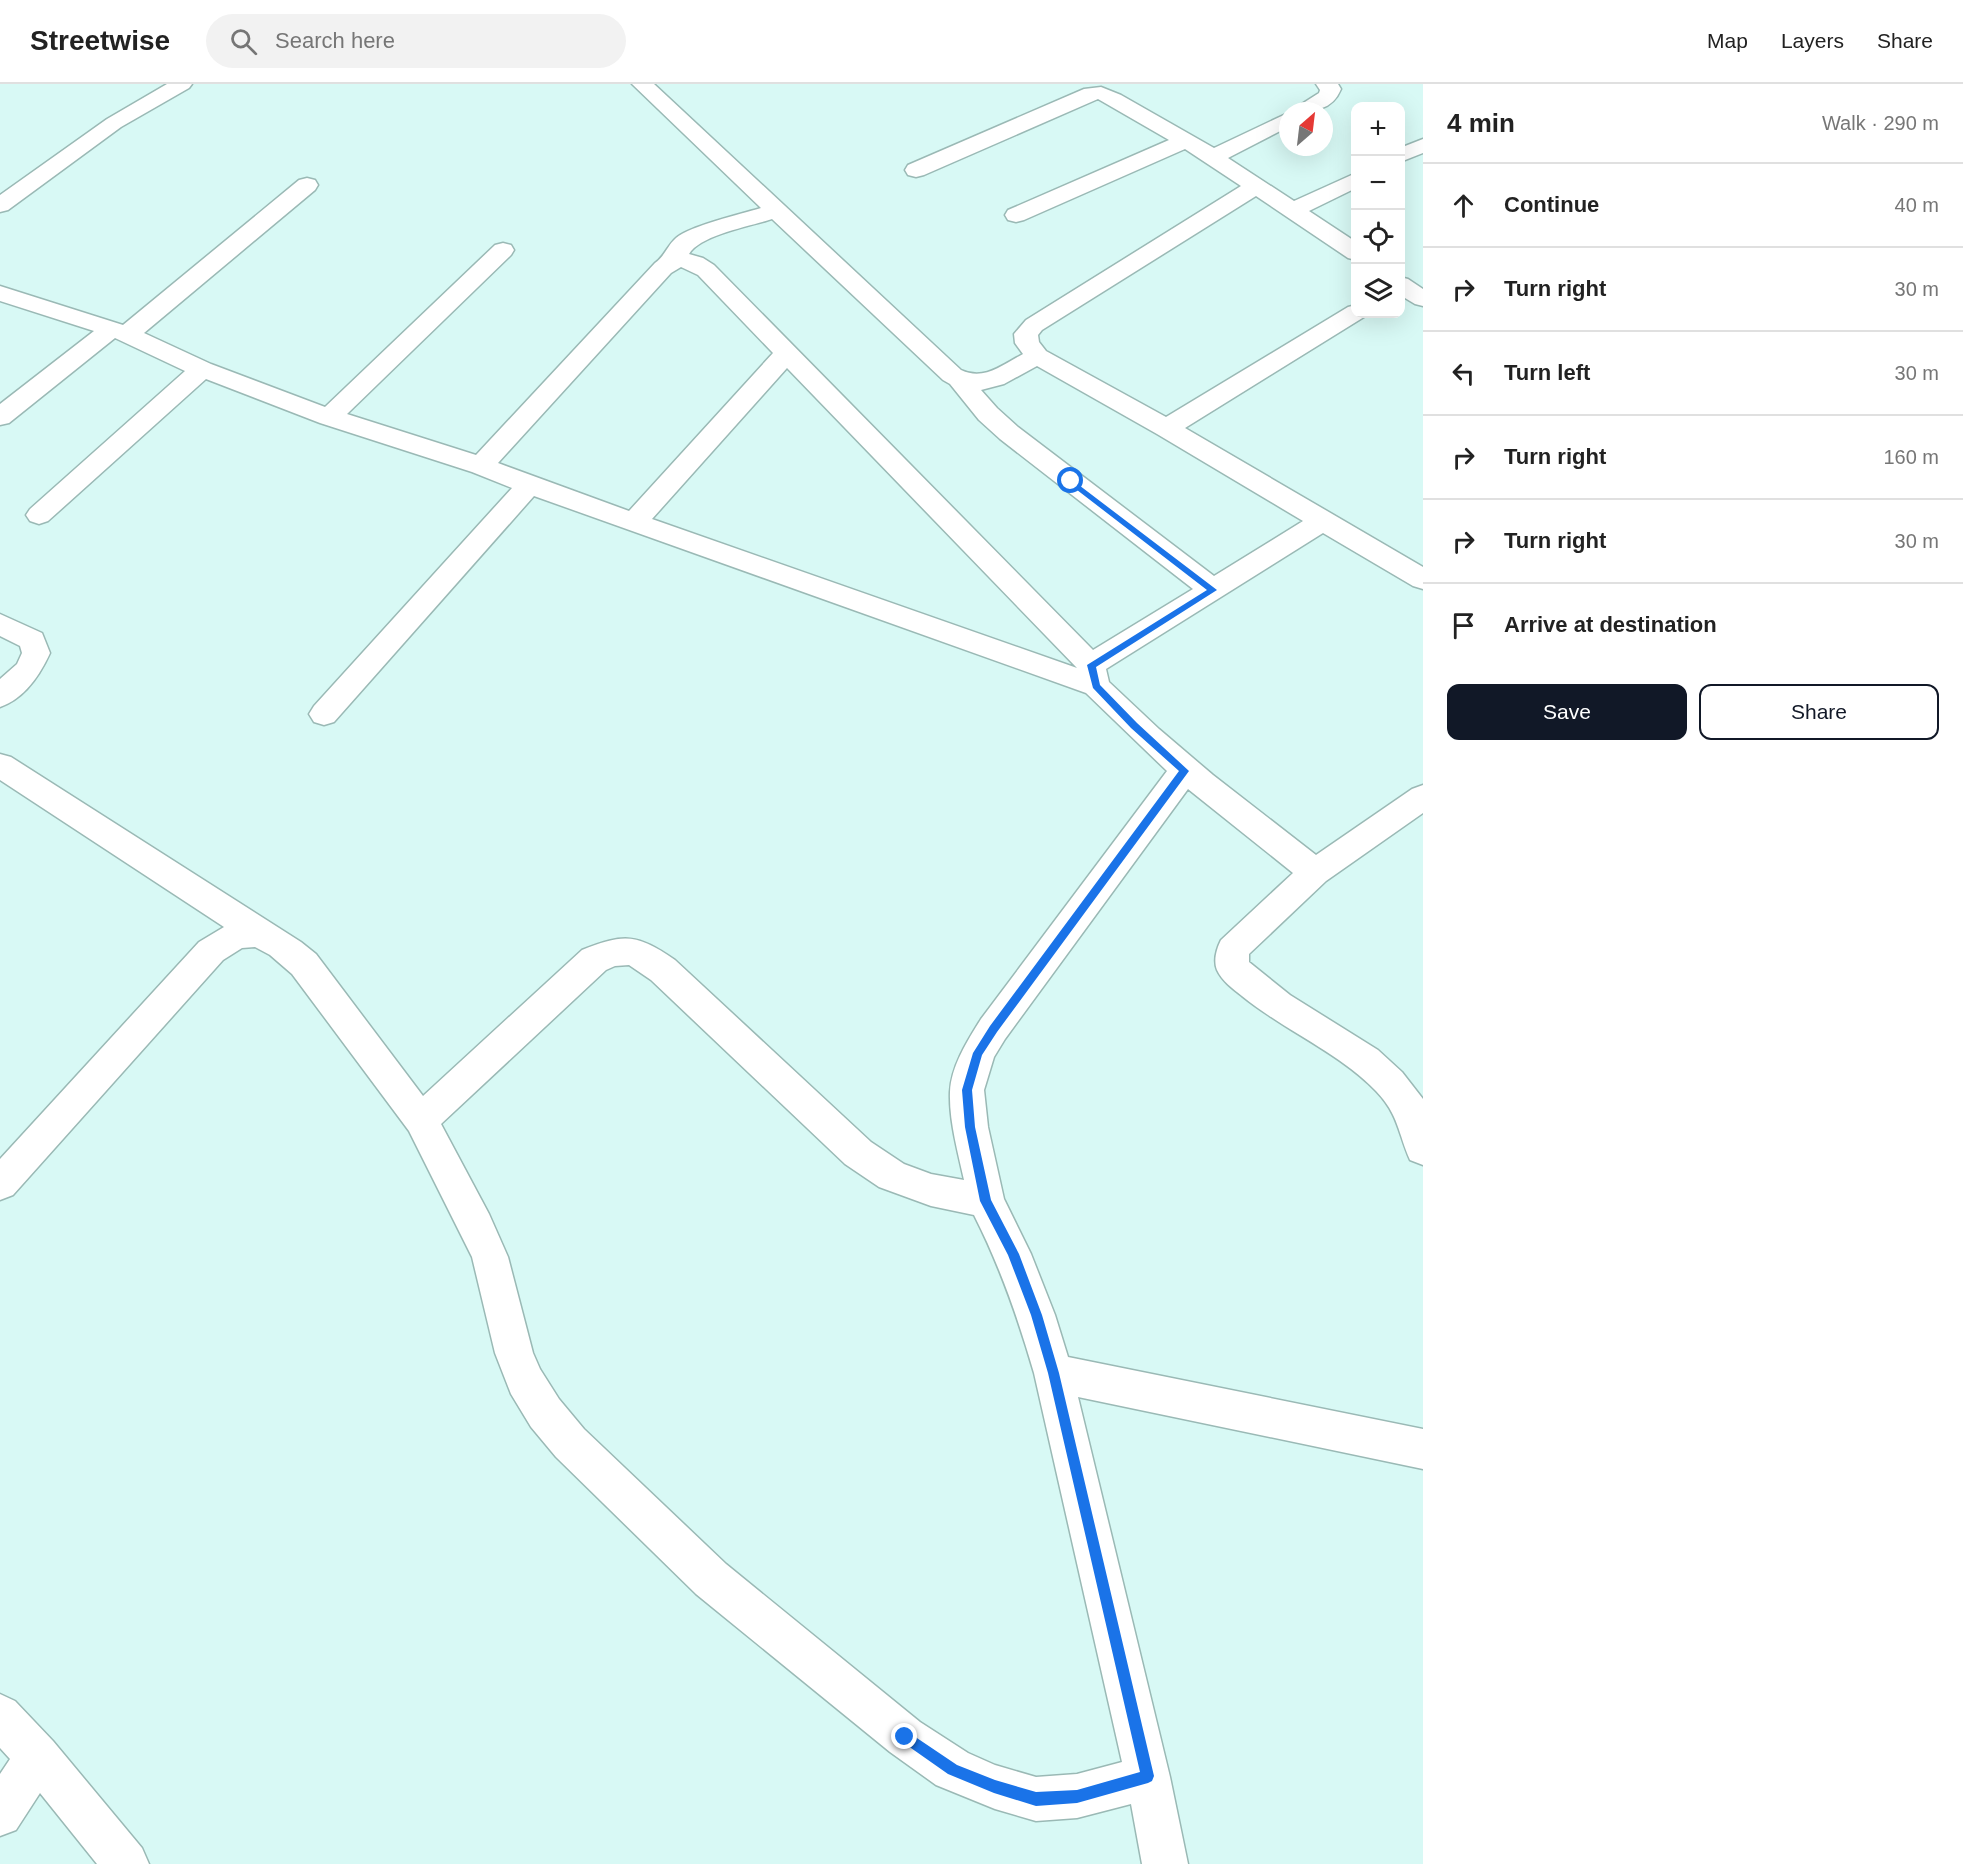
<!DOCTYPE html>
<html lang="en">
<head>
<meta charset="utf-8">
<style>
  :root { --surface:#fff; --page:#f2f2f2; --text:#222; --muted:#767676; --line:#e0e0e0; --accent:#111827 }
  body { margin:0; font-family:Helvetica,sans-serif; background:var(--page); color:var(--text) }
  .controls { position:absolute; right:18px; top:18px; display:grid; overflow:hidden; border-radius:12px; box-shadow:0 6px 24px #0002 }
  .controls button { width:54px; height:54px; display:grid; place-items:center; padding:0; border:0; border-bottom:2px solid var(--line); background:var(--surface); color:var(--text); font:30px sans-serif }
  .compass { position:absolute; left:1279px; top:18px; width:54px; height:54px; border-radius:50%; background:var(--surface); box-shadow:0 6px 24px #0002; rotate:28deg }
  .stop { position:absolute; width:18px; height:18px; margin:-14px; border:4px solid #1a73e8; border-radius:50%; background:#fff }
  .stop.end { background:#1a73e8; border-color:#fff; box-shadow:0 2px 6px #0008 }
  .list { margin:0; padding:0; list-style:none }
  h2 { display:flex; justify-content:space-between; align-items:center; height:78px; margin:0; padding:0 24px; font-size:26px }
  h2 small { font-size:20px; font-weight:400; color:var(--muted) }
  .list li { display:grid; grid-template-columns:39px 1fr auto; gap:18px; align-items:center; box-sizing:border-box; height:84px; padding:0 24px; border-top:2px solid var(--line) }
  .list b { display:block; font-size:22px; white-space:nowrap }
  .list em { font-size:20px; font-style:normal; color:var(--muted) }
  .actions { display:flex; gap:12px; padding:18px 24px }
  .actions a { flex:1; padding:14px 0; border:2px solid var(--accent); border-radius:12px; text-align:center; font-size:21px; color:var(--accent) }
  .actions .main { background:var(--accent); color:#fff }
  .icon { flex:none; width:33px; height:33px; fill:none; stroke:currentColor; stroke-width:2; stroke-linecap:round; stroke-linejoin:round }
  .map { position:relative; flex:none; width:1423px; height:1780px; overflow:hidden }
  header { display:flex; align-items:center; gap:36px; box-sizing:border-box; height:84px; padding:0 30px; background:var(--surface); border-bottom:2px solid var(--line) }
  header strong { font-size:28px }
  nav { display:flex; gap:33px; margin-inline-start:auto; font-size:21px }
  .search { width:420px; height:54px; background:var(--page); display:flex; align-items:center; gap:15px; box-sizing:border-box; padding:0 21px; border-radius:33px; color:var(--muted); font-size:22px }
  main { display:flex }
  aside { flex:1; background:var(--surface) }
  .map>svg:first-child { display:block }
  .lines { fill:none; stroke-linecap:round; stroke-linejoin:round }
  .minor-casing { stroke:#9ab9b5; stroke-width:3 }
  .minor { fill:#fff; fill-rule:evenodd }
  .route { fill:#1a73e8 }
</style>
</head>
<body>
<header>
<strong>Streetwise</strong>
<div class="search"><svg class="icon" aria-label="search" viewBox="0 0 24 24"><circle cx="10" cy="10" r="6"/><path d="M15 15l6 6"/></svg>Search here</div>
<nav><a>Map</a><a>Layers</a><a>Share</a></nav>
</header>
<main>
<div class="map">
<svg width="1423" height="1780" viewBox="0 0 1423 1780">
  <rect width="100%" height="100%" fill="#d8f9f5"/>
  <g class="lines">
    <defs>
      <path id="minor" d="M167 0H192L189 4 121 43 8 126 0 128V111L107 35Z
        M632 0H654L961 286C984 297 1002 281 1023 270L1015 259 1014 250 1026 236 1241 102 1185 65 1024 136 1016 138 1008 136 1005 131 1008 126 1169 56 1098 15 924 91 916 93 908 91 905 86 908 81 1084 5 1101 3 1121 11 1214 64 1288 29V43L1228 74 1294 117 1356 89V104L1309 127 1356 158V176L1348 174 1256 112 1042 246 1038 251 1039 258 1046 267 1166 333 1348 223 1356 221V230H1367L1364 233 1185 344 1423 483V505L1413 502 1323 449 1106 585 1109 598 1159 645 1213 691 1316 771 1412 705 1423 701V729L1326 797 1249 870V878L1290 911 1378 966 1402 988 1423 1015V1081L1410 1076C1398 1049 1399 1031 1376 1007 1338 968 1285 947 1242 912 1233 905 1222 897 1217 886 1213 876 1217 864 1221 856L1293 789 1188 705 1005 955 994 973 984 1006 988 1043 1004 1115 1031 1170 1055 1231 1068 1273 1423 1345V1385L1078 1313 1170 1693 1188 1780H1142L1131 1720 1077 1734 1036 1737 995 1725 936 1701 890 1668 696 1510 556 1373 531 1343 511 1310 495 1269 472 1173 409 1047 292 890 270 871 255 863 242 864 223 876 13 1111 0 1116V1075L199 858 224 843 0 696V670L11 673 301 858 316 870 423 1012 582 866C625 849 637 850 675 876L871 1058 904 1080 931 1090 964 1096C958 1068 949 1037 950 1008 951 982 968 956 981 935L1167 687 1086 609 534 412 334 638 324 641 314 638 309 630 314 622 512 404 472 388 320 339 206 295 48 437 39 440 30 437 26 431 30 425 185 287 115 254 9 339 0 341V320L94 247 0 217V202L123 241 299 96 307 94 315 96 318 101 315 106 144 249 211 280 325 323 495 161 503 159 511 161 514 166 511 171 347 330 476 371 655 179C665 172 667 162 676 154 690 142 741 130 761 124ZM772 135 943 296 950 300 979 336 1000 355 1193 505 1093 566 714 181 703 174 689 170C700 151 751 142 772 135ZM681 183 698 191 773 269 629 427 498 379 671 189ZM1037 282 1157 350 1303 437 1214 492 1018 343 997 324 981 306 1004 300ZM787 284 1077 584 652 435ZM629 881 651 896 845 1080 879 1103 931 1122 974 1131C1000 1182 1018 1234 1034 1289L1122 1678 1077 1690 1036 1693 995 1681 968 1669 920 1638 726 1480 584 1345 559 1315 540 1285 533 1269 508 1173 489 1130 441 1040 606 886 615 882Z
        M1316 0H1338L1341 5C1332 27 1314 27 1293 27L1297 23 1319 9 1320 6Z
        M1423 55V69L1400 78V64Z
        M1400 193 1408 195 1423 205V222L1415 220 1400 211Z
        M0 530 42 549 50 569C40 591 24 615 0 623V595L17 580 22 569 20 562 0 552Z
        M0 1610 15 1617 53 1657 142 1764 149 1780H97L40 1709 16 1746 0 1752V1690L10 1675 0 1664Z"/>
    </defs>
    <use href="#minor" class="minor-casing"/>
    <use href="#minor" class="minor"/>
  </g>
  <path class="route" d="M1071 395 1217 506 1096 583 1100 601 1137 639 1189 687 997 948 982 971 972 1006 975 1043 991 1116 1019 1170 1042 1231 1059 1289 1154 1692 1152 1697 1148 1699 1077 1719 1036 1722 994 1709 948 1690 901 1657 899 1653 901 1648 905 1646 957 1681 995 1696 1036 1708 1077 1706 1140 1688 1048 1289 1031 1231 1008 1171 980 1117 965 1043 962 1006 973 969 990 942 1179 687 1131 644 1093 604 1087 581 1207 506 1068 399 1067 397Z"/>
</svg>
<div class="controls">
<button>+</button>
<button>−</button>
<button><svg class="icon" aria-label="locate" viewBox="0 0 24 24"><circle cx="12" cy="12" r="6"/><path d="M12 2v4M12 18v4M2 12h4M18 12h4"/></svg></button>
<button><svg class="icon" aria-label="layers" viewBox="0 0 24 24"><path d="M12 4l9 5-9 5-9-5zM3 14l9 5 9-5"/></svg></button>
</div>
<svg class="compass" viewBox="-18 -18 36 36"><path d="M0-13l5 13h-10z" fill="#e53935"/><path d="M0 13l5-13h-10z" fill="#767676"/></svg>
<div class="stop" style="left:1071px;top:397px"></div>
<div class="stop end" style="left:905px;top:1653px"></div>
</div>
<aside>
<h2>4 min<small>Walk · 290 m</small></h2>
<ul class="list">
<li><svg class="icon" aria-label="ahead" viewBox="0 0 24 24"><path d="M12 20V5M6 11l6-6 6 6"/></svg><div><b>Continue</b></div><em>40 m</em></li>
<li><svg class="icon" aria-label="right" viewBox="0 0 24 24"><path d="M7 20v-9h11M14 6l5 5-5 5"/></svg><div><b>Turn right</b></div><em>30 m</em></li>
<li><svg class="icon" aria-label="left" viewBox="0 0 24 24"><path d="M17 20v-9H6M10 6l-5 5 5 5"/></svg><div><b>Turn left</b></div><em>30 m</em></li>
<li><svg class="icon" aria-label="right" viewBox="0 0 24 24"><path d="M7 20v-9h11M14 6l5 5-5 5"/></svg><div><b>Turn right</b></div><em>160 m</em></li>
<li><svg class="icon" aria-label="right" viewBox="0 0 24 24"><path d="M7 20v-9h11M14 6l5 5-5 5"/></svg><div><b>Turn right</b></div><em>30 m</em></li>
<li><svg class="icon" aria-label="arrive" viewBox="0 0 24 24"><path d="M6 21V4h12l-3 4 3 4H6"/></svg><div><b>Arrive at destination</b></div></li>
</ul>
<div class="actions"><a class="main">Save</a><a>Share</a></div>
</aside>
</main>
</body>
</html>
